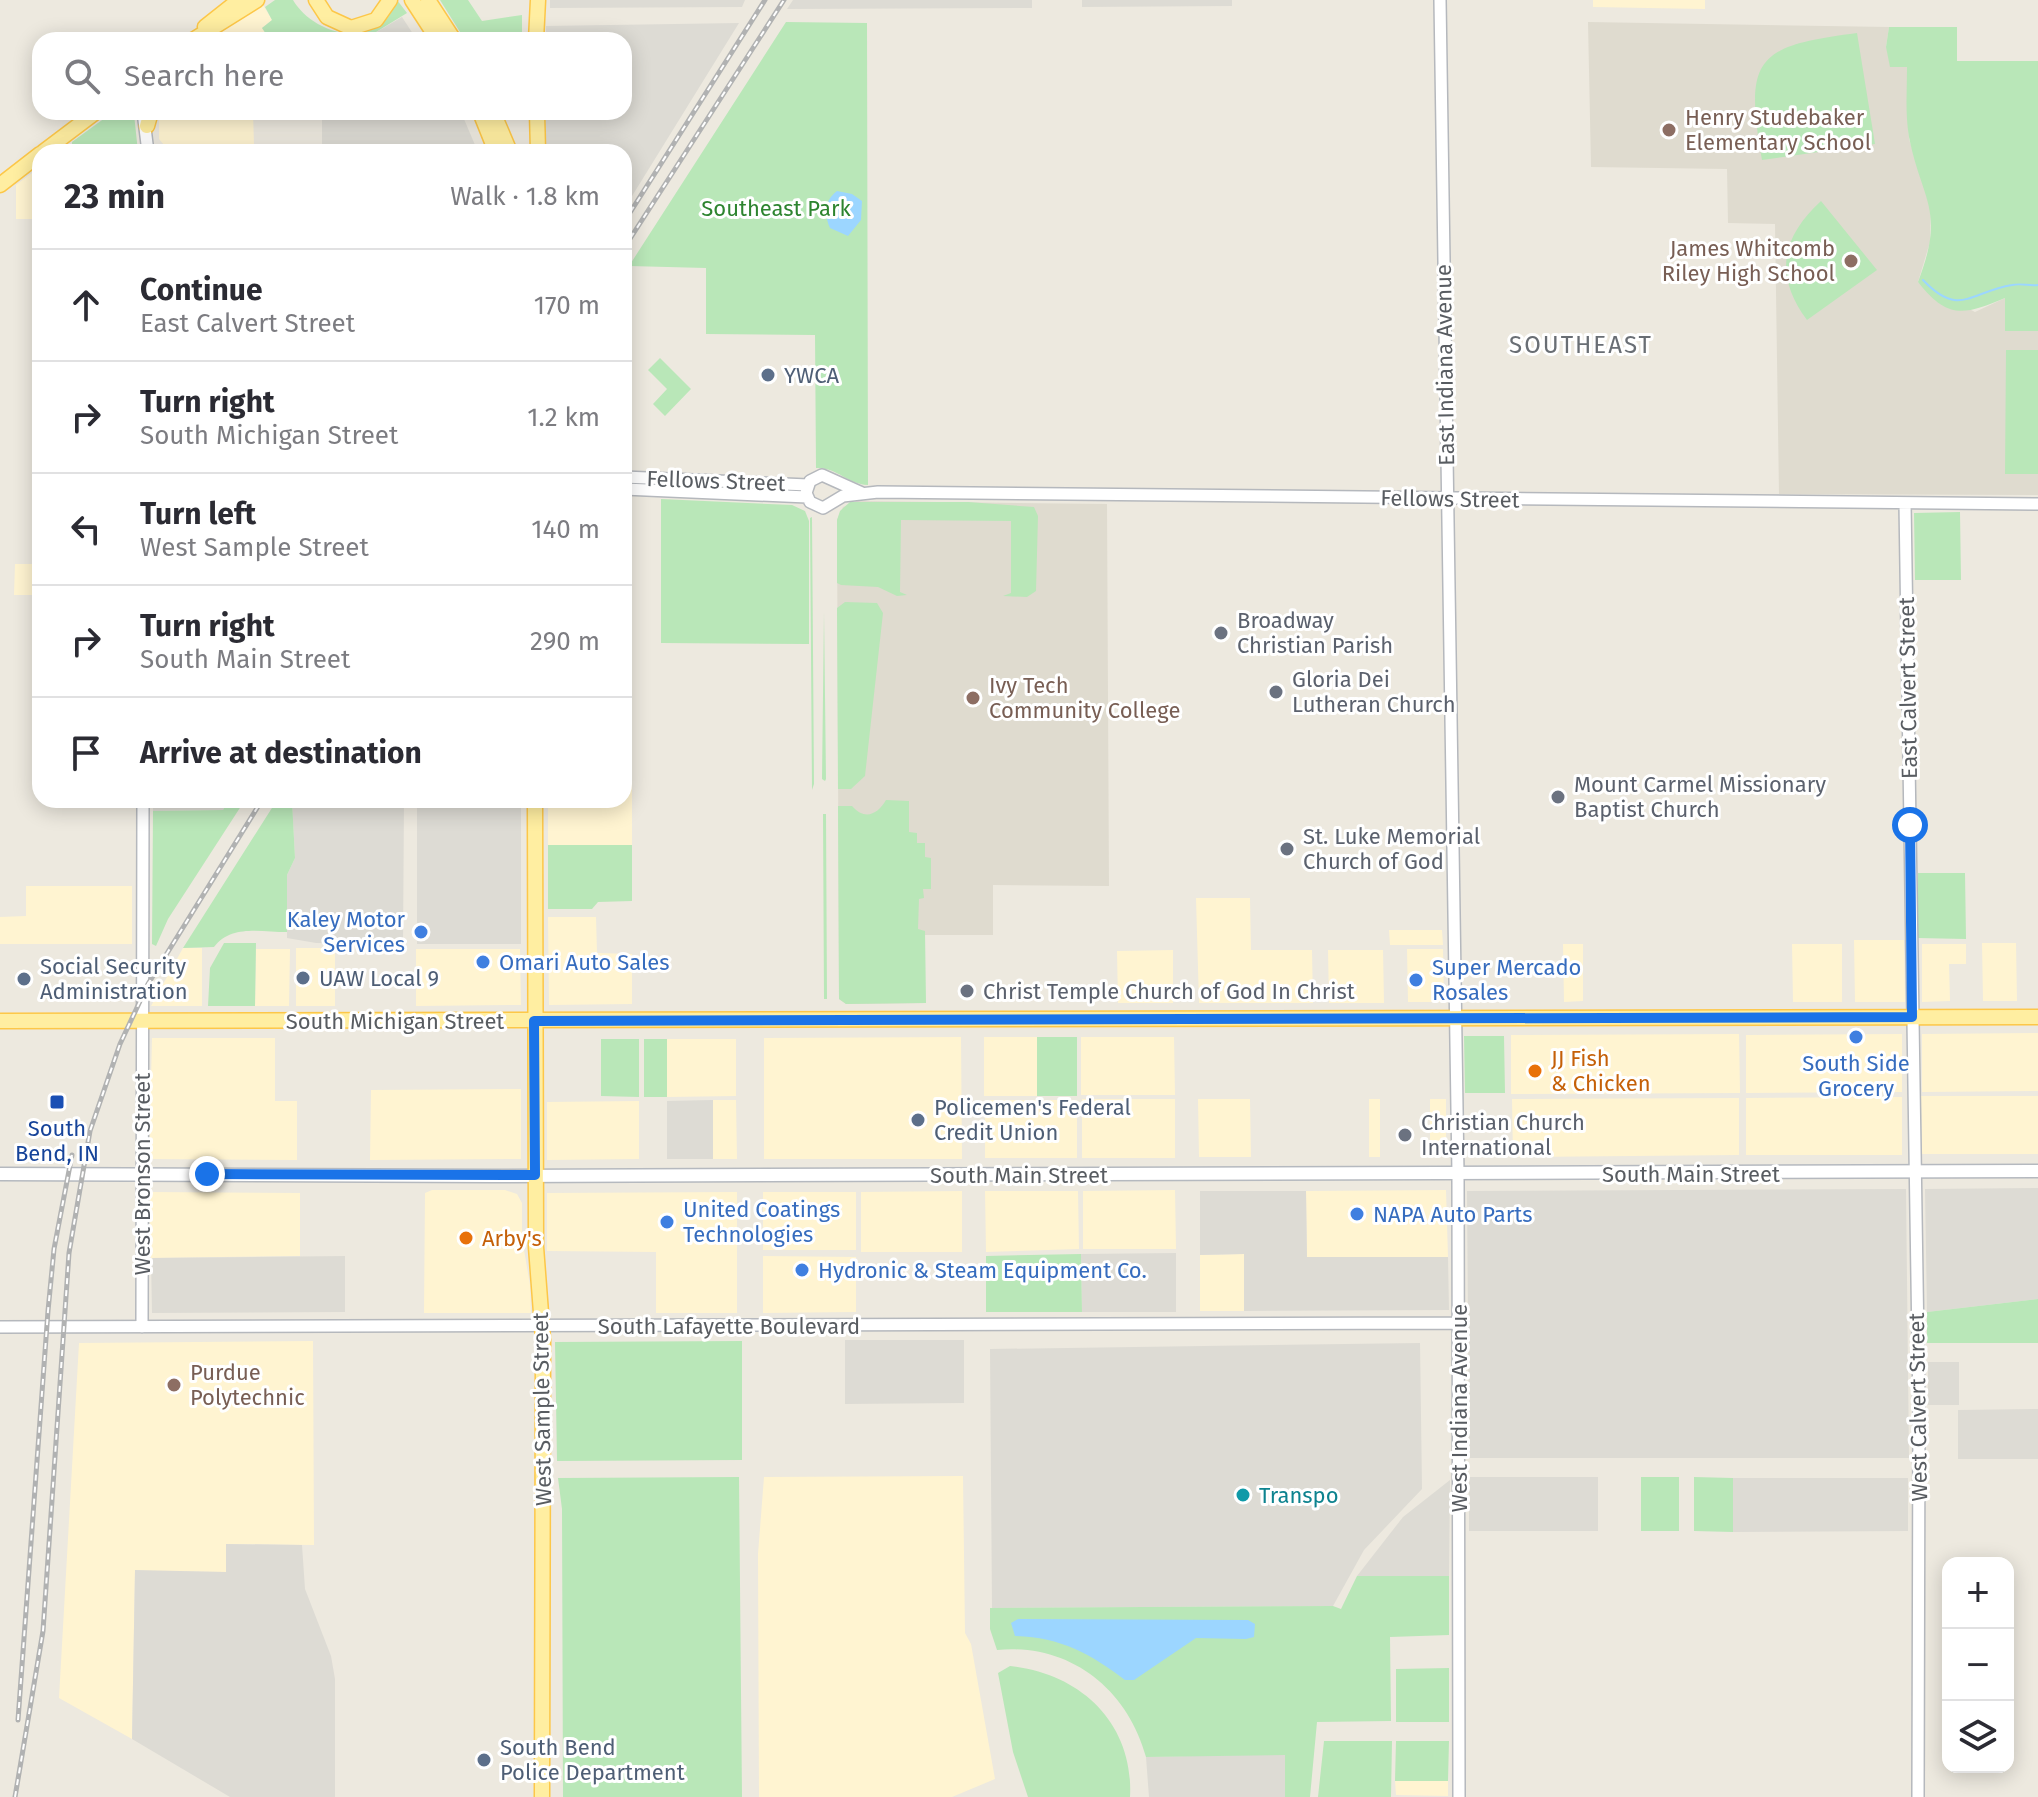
<!DOCTYPE html>
<html lang="en">
<head>
<meta charset="utf-8">
<style>
  :root { --surface:#fff; --page:#f7f7f7; --text:#2b2b33; --muted:#7c7c81; --line:#e1e1e2 }
  body { margin:0; font-family:"Fira Sans",sans-serif; background:var(--page); color:var(--text) }
  .controls { position:absolute; right:24px; bottom:24px; display:grid; overflow:hidden; border-radius:16px; box-shadow:0 4px 20px #0003 }
  .controls button { width:72px; height:72px; display:grid; place-items:center; padding:0; border:0; border-bottom:2px solid var(--line); background:var(--surface); color:var(--text); font:40px sans-serif }
  .stop { position:absolute; width:24px; height:24px; margin:-18px; border:6px solid #1a73e8; border-radius:50%; background:#fff }
  .stop.end { background:#1a73e8; border-color:#fff; box-shadow:0 2px 8px #0008 }
  .list { margin:0; padding:0; list-style:none }
  h2 { display:flex; justify-content:space-between; align-items:center; height:104px; margin:0; padding:0 32px; font-size:34px }
  h2 small { font-size:26px; font-weight:400; color:var(--muted) }
  .list li { display:grid; grid-template-columns:52px 1fr auto; gap:24px; align-items:center; box-sizing:border-box; height:112px; padding:0 32px; border-top:2px solid var(--line) }
  .list b { display:block; font-size:30px; white-space:nowrap }
  .list p { margin:0; font-size:26px; white-space:nowrap; color:var(--muted) }
  .list em { font-size:26px; font-style:normal; color:var(--muted) }
  .icon { flex:none; width:44px; height:44px; fill:none; stroke:currentColor; stroke-width:2; stroke-linecap:round; stroke-linejoin:round }
  .map { position:relative; flex:none; width:2038px; height:1797px; overflow:hidden }
  .search { position:absolute; background:var(--surface); box-shadow:0 4px 20px #0003; left:32px; top:32px; width:600px; height:88px; display:flex; align-items:center; gap:20px; box-sizing:border-box; padding:0 28px; border-radius:24px; color:var(--muted); font-size:30px }
  .panel { position:absolute; background:var(--surface); box-shadow:0 4px 20px #0003; left:32px; top:144px; width:600px; height:664px; border-radius:24px }
  .map>svg:first-child { display:block }
  .commercial { fill:#fff4d1 }
  .industrial { fill:#dddbd4 }
  .education { fill:#dfdbcf }
  .green { fill:#b9e7b8 }
  .water { fill:#9cd6ff }
  .lines { fill:none; stroke-linecap:round; stroke-linejoin:round }
  .stream { stroke:#9cd6ff; stroke-width:2 }
  .tertiary-casing { stroke:#b5b8bd; stroke-width:14 }
  .secondary-casing { stroke:#b5b9bf; stroke-width:15 }
  .primary-casing { stroke:#fdc748; stroke-width:17 }
  .tertiary { stroke:#fff; stroke-width:11 }
  .secondary { stroke:#fff; stroke-width:12 }
  .primary { stroke:#ffeea1; stroke-width:14 }
  .rail-casing { stroke:#b1b2b2; stroke-width:5 }
  .rail { stroke:#fff; stroke-width:2; stroke-dasharray:6; stroke-linecap:butt }
  .route { stroke:#1a73e8; stroke-width:10 }
  .education-dot { fill:#8d6e63; stroke:#fff; stroke-width:3 }
  .service-dot { fill:#5c6f8a; stroke:#fff; stroke-width:3 }
  .worship-dot { fill:#6b7280; stroke:#fff; stroke-width:3 }
  .shop-dot { fill:#3f7fe0; stroke:#fff; stroke-width:3 }
  .food-dot { fill:#e8710a; stroke:#fff; stroke-width:3 }
  .transit-dot { fill:#1a4fb4; stroke:#fff; stroke-width:3 }
  .culture-dot { fill:#0f9aa8; stroke:#fff; stroke-width:3 }
  .labels { text-anchor:middle; dominant-baseline:central; stroke-width:6; stroke-linejoin:round; paint-order:stroke }
  .education-label { font-size:22px; fill:#785e54; stroke:#fff; text-anchor:start }
  .park-label { font-size:22px; fill:#2d842f; stroke:#fff }
  .street-label { font-size:22px; fill:#585c61; stroke:#fff }
  .service-label { font-size:22px; fill:#4e5e75; stroke:#fff; text-anchor:start }
  .worship-label { font-size:22px; fill:#5b616d; stroke:#fff; text-anchor:start }
  .shop-label { font-size:22px; fill:#366cbe; stroke:#fff; text-anchor:start }
  .food-label { font-size:22px; fill:#c56008; stroke:#fff; text-anchor:start }
  .transit-label { font-size:22px; fill:#164399; stroke:#fff }
  .culture-label { font-size:22px; fill:#0d838f; stroke:#fff; text-anchor:start }
  .neighbourhood-label { font-size:24px; letter-spacing:2px; fill:#696e74; stroke:#fff }
</style>
</head>
<body>
<div class="map">
<svg width="2038" height="1797" viewBox="0 0 2038 1797">
  <rect width="100%" height="100%" fill="#ede9df"/>
  <path class="commercial" d="M1593 0H1705V9L1593 7Z
    M262 3 272 20 262 28 270 40H209Z
    M159 112H253L254 145H164L159 139Z
    M40 167V219H16V185Z
    M15 564H40V595H14Z
    M624 757H632V845H548V800H624Z
    M26 886H132V944H0V917L26 916Z
    M1196 898H1250L1251 950H1312L1313 1003H1199Z
    M548 917H596L597 953 632 954V1004L549 1005Z
    M1389 930H1442L1443 945H1390Z
    M1854 940H1904L1905 1002H1855Z
    M1982 943H2016L2017 1001H1983Z
    M1563 944H1583V1001L1564 1002Z
    M1792 944H1842V1002H1793Z
    M1922 944H1966V964H1949L1950 1001 1922 1002Z
    M183 948H202V1006H151Z
    M296 948H335V1006H296Z
    M256 949H290L289 1006H255Z
    M416 949H520L521 1005 416 1006Z
    M1407 949H1443L1444 1002H1408Z
    M1173 950V1003H1118L1117 951Z
    M1383 950 1384 1003H1329L1328 950Z
    M2038 1033V1091L1922 1092V1034Z
    M1739 1034 1740 1093 1511 1094V1035Z
    M1902 1034V1092L1746 1093V1035Z
    M961 1037 962 1159H764V1038Z
    M984 1037H1037V1096H984Z
    M1081 1037H1174L1175 1095H1081Z
    M152 1038H275V1101H297V1160L149 1159Z
    M667 1039H736V1096L667 1097Z
    M521 1089V1159L370 1160 371 1090Z
    M1921 1096H2038V1154H1922Z
    M1902 1097V1155H1746V1098Z
    M1739 1098V1155L1513 1157 1512 1099Z
    M1082 1099H1175V1158H1082Z
    M1198 1099H1250L1251 1157H1199Z
    M1369 1099H1380V1157H1369Z
    M1430 1099H1446V1156H1430Z
    M713 1100H736L737 1159H713Z
    M985 1100H1077V1158H985Z
    M639 1101V1159L547 1160V1102Z
    M432 1190H505L517 1194 522 1203V1238L530 1285 531 1313H424L425 1193Z
    M1175 1190 1176 1249H1083V1191Z
    M1446 1190 1448 1257H1307L1306 1191Z
    M962 1191V1252H861V1192Z
    M985 1191H1078L1079 1249 986 1252Z
    M149 1192 300 1193V1256L151 1258Z
    M737 1192V1313H656V1252L547 1251V1193Z
    M763 1192H856V1250H763Z
    M1244 1254V1311H1200V1255Z
    M763 1256 856 1257V1312L763 1313Z
    M313 1341 314 1545 227 1544 226 1572 135 1571 132 1739 59 1698 79 1343Z
    M963 1476 965 1633 971 1644 995 1779 952 1797H759L758 1554 764 1477Z
    M1395 1781H1448V1796L1396 1795Z"/>
  <path class="industrial" d="M550 0H745L742 7 550 8Z
    M793 0H1032V8L787 9Z
    M1082 0H1232V6L1082 7Z
    M402 17 417 40H363L368 37Z
    M739 23 624 209V152H546V112H624V40H546V26Z
    M322 112H461L475 145 322 146Z
    M153 800H229L223 810 153 811Z
    M292 800H404L403 944 316 943 287 938V875L295 858Z
    M417 800H521V944H417Z
    M713 1100V1159H667V1101Z
    M2038 1188V1299L1927 1312 1925 1189Z
    M1906 1189 1909 1458H1469L1467 1191Z
    M1200 1191H1306L1307 1257H1448L1449 1310 1244 1311V1254L1200 1255Z
    M1176 1253V1312H1082L1081 1254Z
    M345 1256V1312L152 1313 151 1258Z
    M845 1340H964V1403L845 1404Z
    M1420 1343 1422 1489 1364 1550 1333 1606 992 1608 990 1349Z
    M1928 1362H1959V1405H1928Z
    M2038 1409V1459H1958V1410Z
    M1469 1477H1598V1531H1469Z
    M1733 1478H1908V1531L1733 1532Z
    M1450 1480 1449 1576H1357L1403 1517Z
    M226 1544 302 1545 305 1589 331 1656 335 1679V1797H230L132 1739 135 1570 226 1572Z
    M1285 1754V1797H1149L1146 1757Z"/>
  <path class="education" d="M1588 22 1889 27 1886 47 1907 67 1909 139 1931 205 1930 242 1918 282 1975 312 2005 298 2006 331H2038V495L1779 494 1775 224 1728 223 1727 169 1591 167Z
    M857 501 1107 504 1109 886 993 885V935H925V1003L846 1004 839 999 837 520 843 507Z
    M624 657H632V757H624Z"/>
  <path class="green" d="M275 0H293C309 28 357 47 383 22 390 17 393 7 397 0L407 13 363 40H270L262 28 272 20 265 7Z
    M440 0H468L482 21 522 15V40H465Z
    M786 22 867 23 868 485C847 484 837 467 816 468L815 335 706 334V268L629 266Z
    M1889 27H1957V61H2038V331H2005V298C1964 315 1948 320 1918 282 1946 209 1922 202 1909 137 1905 114 1907 90 1907 67H1890L1886 47Z
    M1857 33 1875 144 1762 160C1744 58 1756 46 1857 33Z
    M113 112 134 114 138 152H72V142Z
    M1821 201 1877 270 1807 320C1774 275 1781 238 1821 201Z
    M2006 350H2038V474H2005Z
    M660 358 691 389 665 416 653 404 667 389 648 370Z
    M661 499 792 505 805 511 809 521V644L661 643Z
    M850 502H968L1034 507 1038 516 1036 591 1027 597 1003 596 1011 593V521L901 520 900 592 907 595 897 596 878 587 841 585 837 583V520L840 511Z
    M1960 512 1961 580H1915L1914 513Z
    M812 517 814 784 812 790 810 518Z
    M845 602 877 603 883 613 865 776 851 789H838L837 608Z
    M824 612 826 779 825 781 822 779Z
    M229 800H245L168 919 156 946 152 944 153 811 223 810Z
    M277 800H292L295 858 287 875V932C262 932 231 924 214 947L183 948Z
    M886 800 909 801V832L917 833V843H925V857L931 858V889H923L924 898 919 899 918 929 925 931 926 1003 846 1004 839 999 838 806H852C865 821 878 814 886 800Z
    M823 814H826L827 999H824Z
    M548 845H632V901L598 902 592 909H548Z
    M1918 873H1965L1966 939 1918 938Z
    M224 943H256L255 1006H208L210 968Z
    M1464 1036H1504L1505 1093H1465Z
    M1037 1037H1077V1096H1037Z
    M601 1039H639V1097L601 1096Z
    M644 1039H667V1097H644Z
    M1081 1254 1082 1312H986V1256Z
    M2038 1299V1343H1927V1312Z
    M742 1341V1460L557 1461 555 1342Z
    M739 1477 742 1797H563L562 1509 558 1478Z
    M1641 1477H1679V1531H1641Z
    M1694 1477 1733 1478V1532L1694 1531Z
    M1357 1576H1449V1635L1390 1637 1391 1721 1317 1722 1310 1797H1285V1755L1146 1757C1127 1688 1069 1643 997 1650L990 1629V1608L1333 1606 1341 1609Z
    M1010 1666C1080 1673 1134 1723 1130 1797H1028L1013 1752 998 1673Z
    M1449 1668V1722H1396V1669Z
    M1324 1741H1392L1391 1797H1318Z
    M1396 1741H1449L1448 1781H1395Z"/>
  <path class="water" d="M837 191 852 194 862 201 861 220 848 236 830 228C824 214 824 201 837 191Z
    M1018 1619 1248 1620 1255 1624 1254 1637 1246 1639 1196 1638 1134 1680H1125C1091 1654 1060 1637 1015 1636L1011 1623Z"/>
  <g class="lines">
    <path class="stream" d="M1923 280C1959 318 1970 292 2012 285 2021 283 2029 286 2038 285"/>
    <defs>
      <path id="tertiary" d="M1440 0 1458 1174 1459 1797
        M143 112 148 152
        M624 477 808 485
        M624 489 807 497
        M862 493 822 475 810 481 806 493 810 502 823 508 843 496 878 492 2038 504
        M1905 503 1919 1408 1918 1797
        M0 1327 1459 1323
        M142 1327 143 800"/>
      <path id="secondary" d="M0 1174 491 1176 2038 1171"/>
      <path id="primary" d="M316 0 327 17 351 28 376 20 390 0
        M412 0 438 40
        M428 0 454 40
        M205 27 239 0
        M193 40 257 0
        M536 40 538 0
        M480 112 496 152
        M493 112 510 152
        M537 112 538 152
        M147 126 151 112
        M43 152 96 112
        M0 185 40 154
        M535 800 536 1247 543 1339 542 1797
        M0 1021 2038 1017"/>
    </defs>
    <use href="#tertiary" class="tertiary-casing"/>
    <use href="#secondary" class="secondary-casing"/>
    <use href="#primary" class="primary-casing"/>
    <use href="#tertiary" class="tertiary"/>
    <use href="#secondary" class="secondary"/>
    <use href="#primary" class="primary"/>
    <defs>
      <path id="rail" d="M624 222 765 0
        M624 248 784 0
        M18 1720 48 1311 54 1249 72 1155
        M15 1797 43 1631 69 1253 90 1131 120 1044 148 984 262 800"/>
    </defs>
    <use href="#rail" class="rail-casing"/>
    <use href="#rail" class="rail"/>
  </g>
  <g class="lines">
    <path class="route" d="M207 1174 535 1175 534 1021 1912 1017 1910 825"/>
  </g>
  <g class="education-dot">
    <circle cx="1669" cy="130" r="8"/>
    <circle cx="1851" cy="261" r="8"/>
    <circle cx="973" cy="698" r="8"/>
    <circle cx="174" cy="1385" r="8"/>
  </g>
  <g class="service-dot">
    <circle cx="768" cy="375" r="8"/>
    <circle cx="303" cy="978" r="8"/>
    <circle cx="24" cy="979" r="8"/>
    <circle cx="918" cy="1120" r="8"/>
    <circle cx="484" cy="1760" r="8"/>
  </g>
  <g class="worship-dot">
    <circle cx="1221" cy="633" r="8"/>
    <circle cx="1276" cy="692" r="8"/>
    <circle cx="1558" cy="797" r="8"/>
    <circle cx="1287" cy="849" r="8"/>
    <circle cx="967" cy="991" r="8"/>
    <circle cx="1405" cy="1135" r="8"/>
  </g>
  <g class="shop-dot">
    <circle cx="421" cy="932" r="8"/>
    <circle cx="483" cy="962" r="8"/>
    <circle cx="1416" cy="980" r="8"/>
    <circle cx="1856" cy="1037" r="8"/>
    <circle cx="1357" cy="1214" r="8"/>
    <circle cx="667" cy="1222" r="8"/>
    <circle cx="802" cy="1270" r="8"/>
  </g>
  <g class="food-dot">
    <circle cx="1535" cy="1071" r="8"/>
    <circle cx="466" cy="1238" r="8"/>
  </g>
  <rect class="transit-dot" x="49" y="1094" width="16" height="16" rx="4"/>
  <circle class="culture-dot" cx="1243" cy="1495" r="8"/>
  <g class="labels">
    <g class="education-label">
      <text x="1685" y="117">Henry Studebaker<tspan x="1685" dy="25">Elementary School</tspan></text>
      <text x="1835" y="248" text-anchor="end">James Whitcomb<tspan x="1835" dy="25">Riley High School</tspan></text>
      <text x="989" y="685">Ivy Tech<tspan x="989" dy="25">Community College</tspan></text>
      <text x="190" y="1372">Purdue<tspan x="190" dy="25">Polytechnic</tspan></text>
    </g>
    <g class="park-label">
      <text x="776" y="208">Southeast Park</text>
    </g>
    <g class="street-label">
      <text transform="translate(1445 365) rotate(-91)">East Indiana Avenue</text>
      <text transform="translate(716 481) rotate(2)">Fellows Street</text>
      <text transform="translate(1450 499) rotate(1)">Fellows Street</text>
      <text transform="translate(1908 688) rotate(-91)">East Calvert Street</text>
      <text x="395" y="1021">South Michigan Street</text>
      <text transform="translate(142 1174) rotate(-90)">West Bronson Street</text>
      <text x="1691" y="1174">South Main Street</text>
      <text x="1019" y="1175">South Main Street</text>
      <text x="729" y="1326">South Lafayette Boulevard</text>
      <text transform="translate(1918 1407) rotate(-91)">West Calvert Street</text>
      <text transform="translate(1459 1408) rotate(-90)">West Indiana Avenue</text>
      <text transform="translate(542 1409) rotate(-91)">West Sample Street</text>
    </g>
    <g class="service-label">
      <text x="784" y="375">YWCA</text>
      <text x="40" y="966">Social Security<tspan x="40" dy="25">Administration</tspan></text>
      <text x="319" y="978">UAW Local 9</text>
      <text x="934" y="1107">Policemen's Federal<tspan x="934" dy="25">Credit Union</tspan></text>
      <text x="500" y="1747">South Bend<tspan x="500" dy="25">Police Department</tspan></text>
    </g>
    <g class="worship-label">
      <text x="1237" y="620">Broadway<tspan x="1237" dy="25">Christian Parish</tspan></text>
      <text x="1292" y="679">Gloria Dei<tspan x="1292" dy="25">Lutheran Church</tspan></text>
      <text x="1574" y="784">Mount Carmel Missionary<tspan x="1574" dy="25">Baptist Church</tspan></text>
      <text x="1303" y="836">St. Luke Memorial<tspan x="1303" dy="25">Church of God</tspan></text>
      <text x="983" y="991">Christ Temple Church of God In Christ</text>
      <text x="1421" y="1122">Christian Church<tspan x="1421" dy="25">International</tspan></text>
    </g>
    <g class="shop-label">
      <text x="405" y="919" text-anchor="end">Kaley Motor<tspan x="405" dy="25">Services</tspan></text>
      <text x="499" y="962">Omari Auto Sales</text>
      <text x="1432" y="967">Super Mercado<tspan x="1432" dy="25">Rosales</tspan></text>
      <text x="1856" y="1063" text-anchor="middle">South Side<tspan x="1856" dy="25">Grocery</tspan></text>
      <text x="683" y="1209">United Coatings<tspan x="683" dy="25">Technologies</tspan></text>
      <text x="1373" y="1214">NAPA Auto Parts</text>
      <text x="818" y="1270">Hydronic &amp; Steam Equipment Co.</text>
    </g>
    <g class="food-label">
      <text x="1551" y="1058">JJ Fish<tspan x="1551" dy="25">&amp; Chicken</tspan></text>
      <text x="482" y="1238">Arby's</text>
    </g>
    <g class="transit-label">
      <text x="57" y="1128">South<tspan x="57" dy="25">Bend, IN</tspan></text>
    </g>
    <g class="culture-label">
      <text x="1259" y="1495">Transpo</text>
    </g>
    <g class="neighbourhood-label">
      <text x="1581" y="345">SOUTHEAST</text>
    </g>
  </g>
</svg>
<div class="controls">
<button>+</button>
<button>−</button>
<button><svg class="icon" aria-label="layers" viewBox="0 0 24 24"><path d="M12 4l9 5-9 5-9-5zM3 14l9 5 9-5"/></svg></button>
</div>
<div class="stop" style="left:1910px;top:825px"></div>
<div class="stop end" style="left:207px;top:1174px"></div>
<div class="search"><svg class="icon" aria-label="search" viewBox="0 0 24 24"><circle cx="10" cy="10" r="6"/><path d="M15 15l6 6"/></svg>Search here</div>
<section class="panel">
<h2>23 min<small>Walk · 1.8 km</small></h2>
<ul class="list">
<li><svg class="icon" aria-label="ahead" viewBox="0 0 24 24"><path d="M12 20V5M6 11l6-6 6 6"/></svg><div><b>Continue</b><p>East Calvert Street</p></div><em>170 m</em></li>
<li><svg class="icon" aria-label="right" viewBox="0 0 24 24"><path d="M7 20v-9h11M14 6l5 5-5 5"/></svg><div><b>Turn right</b><p>South Michigan Street</p></div><em>1.2 km</em></li>
<li><svg class="icon" aria-label="left" viewBox="0 0 24 24"><path d="M17 20v-9H6M10 6l-5 5 5 5"/></svg><div><b>Turn left</b><p>West Sample Street</p></div><em>140 m</em></li>
<li><svg class="icon" aria-label="right" viewBox="0 0 24 24"><path d="M7 20v-9h11M14 6l5 5-5 5"/></svg><div><b>Turn right</b><p>South Main Street</p></div><em>290 m</em></li>
<li><svg class="icon" aria-label="arrive" viewBox="0 0 24 24"><path d="M6 21V4h12l-3 4 3 4H6"/></svg><div><b>Arrive at destination</b></div></li>
</ul>
</section>
</div>
</body>
</html>
